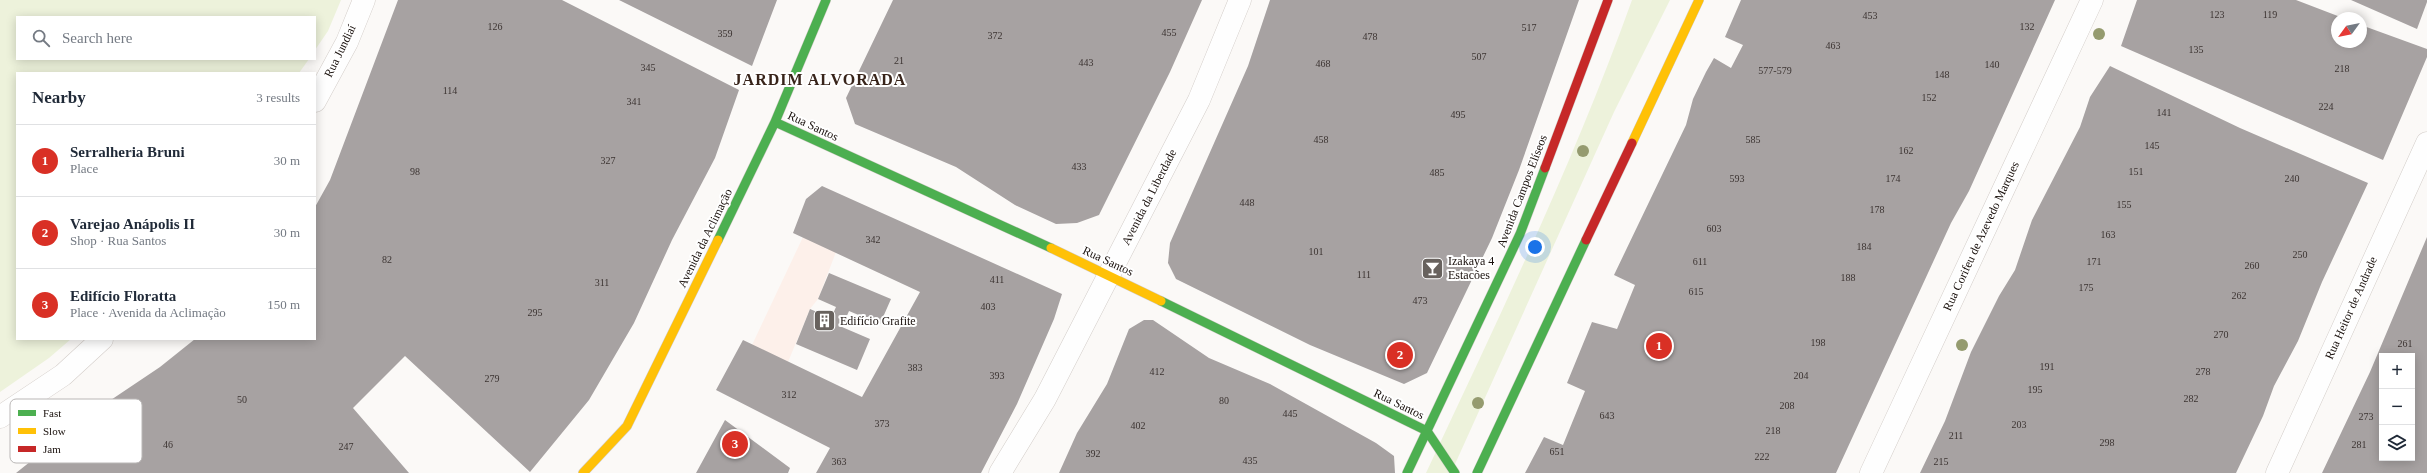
<!DOCTYPE html>
<html lang="en">
<head>
<meta charset="utf-8">
<style>
  :root { --surface:#fff; --page:#f2f2f3; --text:#1f2937; --muted:#747a83; --line:#e0e1e3; --accent:#d93025 }
  body { margin:0; font-family:"Times New Roman",serif; background:var(--page); color:var(--text) }
  .controls { position:absolute; right:12px; bottom:12px; display:grid; overflow:hidden; border-radius:0px; box-shadow:0 2px 10px #0003 }
  .controls button { width:36px; height:36px; display:grid; place-items:center; padding:0; border:0; border-bottom:1px solid var(--line); background:var(--surface); color:var(--text); font:20px sans-serif }
  .compass { position:absolute; left:2331px; top:12px; width:36px; height:36px; border-radius:50%; background:var(--surface); box-shadow:0 2px 10px #0003; rotate:237deg }
  .you { position:absolute; left:1535px; top:247px; width:14px; height:14px; margin:-10px; border:3px solid #fff; border-radius:50%; background:#1a73e8; box-shadow:0 0 0 6px #1a73e833 }
  .badge { display:grid; place-items:center; width:26px; height:26px; border-radius:50%; background:var(--accent); color:#fff; font-size:13px; font-weight:700 }
  .pin { position:absolute; translate:-50% -50%; border:2px solid #fff; box-shadow:0 1px 4px #0006 }
  .list { margin:0; padding:0; list-style:none }
  h2 { display:flex; justify-content:space-between; align-items:center; height:52px; margin:0; padding:0 16px; font-size:17px }
  h2 small { font-size:13px; font-weight:400; color:var(--muted) }
  .list li { display:grid; grid-template-columns:26px 1fr auto; gap:12px; align-items:center; box-sizing:border-box; height:72px; padding:0 16px; border-top:1px solid var(--line) }
  .list b { display:block; font-size:15px; white-space:nowrap }
  .list p { margin:0; font-size:13px; white-space:nowrap; color:var(--muted) }
  .list em { font-size:13px; font-style:normal; color:var(--muted) }
  .icon { flex:none; width:22px; height:22px; fill:none; stroke:currentColor; stroke-width:2; stroke-linecap:round; stroke-linejoin:round }
  .map { position:relative; flex:none; width:2427px; height:473px; overflow:hidden }
  .search { position:absolute; background:var(--surface); box-shadow:0 2px 10px #0003; left:16px; top:16px; width:300px; height:44px; display:flex; align-items:center; gap:10px; box-sizing:border-box; padding:0 14px; border-radius:0px; color:var(--muted); font-size:15px }
  .panel { position:absolute; background:var(--surface); box-shadow:0 2px 10px #0003; left:16px; top:72px; width:300px; height:268px; border-radius:0px }
  .map>svg:first-child { display:block }
  .built { fill:#fdf0ea }
  .green { fill:#edf2db }
  .building { fill:#a7a2a2; fill-rule:evenodd }
  .lines { fill:none; stroke-linecap:round; stroke-linejoin:round }
  .street-casing { stroke:#d3cdc9; stroke-width:23 }
  .fast-casing { stroke:#d3cdc9; stroke-width:10 }
  .slow-casing { stroke:#d3cdc9; stroke-width:10 }
  .jam-casing { stroke:#d3cdc9; stroke-width:10 }
  .street { stroke:#fefefe; stroke-width:22 }
  .fast { stroke:#4caf50; stroke-width:9 }
  .slow { stroke:#ffc107; stroke-width:9 }
  .jam { stroke:#c62828; stroke-width:9 }
  .tree { fill:#959b6f }
  .labels { text-anchor:middle; dominant-baseline:central; stroke-width:4; stroke-linejoin:round; paint-order:stroke }
  .number-label { font-size:10px; fill:#3c3432 }
  .street-label { font-size:12px; fill:#19100c; stroke:#fff }
  .poi-label { font-size:12px; fill:#19100c; stroke:#fff; text-anchor:start }
  .district-label { font-size:16px; font-weight:bold; letter-spacing:1px; fill:#38241a; stroke:#fff }
  .key { fill:#fff; stroke:#bab7b6; stroke-width:1 }
  .key-label { font-size:11px; fill:#19100c }
</style>
</head>
<body>
<div class="map">
<svg width="2427" height="473" viewBox="0 0 2427 473">
  <rect width="100%" height="100%" fill="#fbf9f7"/>
  <path class="built" d="M803 237 836 252 818 299 810 309 788 362 752 345Z"/>
  <path class="green" d="M0 0H341L328 31 315 50V17H17V59H309L299 73H17V339H71L49 358 0 392Z
    M1632 0H1670L1614 112 1451 473H1426C1499 317 1574 162 1632 0Z"/>
  <path class="building" d="M398 0H562L739 90 715 158 672 240 634 323 589 400 530 472 405 356 353 408 409 473H16L90 414 160 367 195 339H315V207L330 180Z
    M619 0H777L752 66Z
    M893 0H1202L1170 72 1099 215 1077 223 1056 224 1015 205 956 167 855 124 846 98Z
    M1270 0H1579L1519 170 1492 238 1427 373 1404 384 1310 345 1176 279 1168 263 1170 243 1248 66Z
    M1741 0H2055L1969 191 1951 223 1836 473H1525L1544 437 1563 445 1585 391 1567 383 1592 322 1617 329 1635 285 1614 275 1686 125 1693 99 1706 72 1714 58 1731 68 1743 45 1725 37Z
    M2137 0H2296L2343 18H2337V42H2361V25L2427 49V57L2383 160 2121 46Z
    M2351 0H2427V2L2417 29Z
    M2110 66 2240 128 2368 183 2322 282 2298 341 2274 386 2263 416 2236 473H1920L1945 421 1971 352 1999 296 2015 270 2032 220 2080 127 2090 97Z
    M822 186 1062 294 1054 319 1017 404 981 473H816L830 448 716 390 743 340 862 397 920 292 793 233 806 199Z
    M2427 237V473H2322L2370 372ZM2382 356H2412V458H2382Z
    M829 273 891 299 880 324 849 311 842 327 870 339 857 370 796 344 810 309 831 318 836 307 818 299Z
    M1144 320H1153L1209 358 1270 384 1376 443 1394 456 1395 473H1059L1077 433 1107 384 1129 329Z
    M725 420 790 468 788 473H696Z"/>
  <g class="lines">
    <defs>
      <path id="street" d="M315 101 347 42 364 0
        M0 417 63 375 102 339
        M1000 473 1045 399 1199 100 1240 0
        M1871 473 2092 0
        M2277 473 2427 143"/>
      <path id="fast" d="M775 122 1051 248
        M718 240 775 122 826 0
        M1161 301 1427 431 1455 473
        M1407 473 1520 234 1545 168
        M1477 473 1586 240"/>
      <path id="slow" d="M1632 143 1699 0
        M1051 248 1161 301
        M583 473 627 426 718 240"/>
      <path id="jam" d="M1545 168 1608 0
        M1586 240 1632 143"/>
    </defs>
    <use href="#street" class="street-casing"/>
    <use href="#fast" class="fast-casing"/>
    <use href="#slow" class="slow-casing"/>
    <use href="#jam" class="jam-casing"/>
    <use href="#street" class="street"/>
    <use href="#fast" class="fast"/>
    <use href="#slow" class="slow"/>
    <use href="#jam" class="jam"/>
  </g>
  <g class="tree">
    <circle cx="2099" cy="34" r="6"/>
    <circle cx="1583" cy="151" r="6"/>
    <circle cx="1962" cy="345" r="6"/>
    <circle cx="1478" cy="403" r="6"/>
  </g>
  <defs>
    <symbol id="bar-square" viewBox="-11 -11 22 22"><rect x="-9" y="-9" width="18" height="18" rx="4" fill="#68625e" stroke="#fff"/><path d="M-6-5H6L.8 .8V4.5H3.5V6h-7V4.5H-.8V.8Z" fill="#fff"/></symbol>
    <symbol id="building-square" viewBox="-11 -11 22 22"><rect x="-9" y="-9" width="18" height="18" rx="4" fill="#68625e" stroke="#fff"/><path d="M-4-6H4V6H1V3H-1V6H-4ZM-2.5-4.3h1.7v1.8h-1.7ZM.8-4.3h1.7v1.8H.8ZM-2.5-1h1.7V.8h-1.7ZM.8-1h1.7V.8H.8Z" fill="#fff"/></symbol>
  </defs>
  <g fill-rule="evenodd">
    <use href="#bar-square" x="1420" y="256" width="25" height="25"/>
    <use href="#building-square" x="812" y="308" width="25" height="25"/>
  </g>
  <g class="labels">
    <g class="number-label">
      <text x="2217" y="14">123</text>
      <text x="2270" y="14">119</text>
      <text x="1870" y="15">453</text>
      <text x="495" y="26">126</text>
      <text x="2027" y="26">132</text>
      <text x="1529" y="27">517</text>
      <text x="1169" y="32">455</text>
      <text x="725" y="33">359</text>
      <text x="995" y="35">372</text>
      <text x="1370" y="36">478</text>
      <text x="1833" y="45">463</text>
      <text x="2196" y="49">135</text>
      <text x="1479" y="56">507</text>
      <text x="899" y="60">21</text>
      <text x="1086" y="62">443</text>
      <text x="1323" y="63">468</text>
      <text x="1992" y="64">140</text>
      <text x="648" y="67">345</text>
      <text x="2342" y="68">218</text>
      <text x="1775" y="70">577-579</text>
      <text x="1942" y="74">148</text>
      <text x="450" y="90">114</text>
      <text x="1929" y="97">152</text>
      <text x="634" y="101">341</text>
      <text x="2326" y="106">224</text>
      <text x="2164" y="112">141</text>
      <text x="1458" y="114">495</text>
      <text x="1321" y="139">458</text>
      <text x="1753" y="139">585</text>
      <text x="2152" y="145">145</text>
      <text x="1906" y="150">162</text>
      <text x="608" y="160">327</text>
      <text x="1079" y="166">433</text>
      <text x="415" y="171">98</text>
      <text x="2136" y="171">151</text>
      <text x="1437" y="172">485</text>
      <text x="1737" y="178">593</text>
      <text x="1893" y="178">174</text>
      <text x="2292" y="178">240</text>
      <text x="1247" y="202">448</text>
      <text x="2124" y="204">155</text>
      <text x="1877" y="209">178</text>
      <text x="1714" y="228">603</text>
      <text x="2108" y="234">163</text>
      <text x="873" y="239">342</text>
      <text x="1864" y="246">184</text>
      <text x="1316" y="251">101</text>
      <text x="2300" y="254">250</text>
      <text x="387" y="259">82</text>
      <text x="1700" y="261">611</text>
      <text x="2094" y="261">171</text>
      <text x="2252" y="265">260</text>
      <text x="1364" y="274">111</text>
      <text x="1848" y="277">188</text>
      <text x="997" y="279">411</text>
      <text x="602" y="282">311</text>
      <text x="2086" y="287">175</text>
      <text x="1696" y="291">615</text>
      <text x="2239" y="295">262</text>
      <text x="1420" y="300">473</text>
      <text x="988" y="306">403</text>
      <text x="535" y="312">295</text>
      <text x="2221" y="334">270</text>
      <text x="1818" y="342">198</text>
      <text x="2405" y="343">261</text>
      <text x="2047" y="366">191</text>
      <text x="915" y="367">383</text>
      <text x="1157" y="371">412</text>
      <text x="2203" y="371">278</text>
      <text x="997" y="375">393</text>
      <text x="1801" y="375">204</text>
      <text x="492" y="378">279</text>
      <text x="2035" y="389">195</text>
      <text x="789" y="394">312</text>
      <text x="2191" y="398">282</text>
      <text x="242" y="399">50</text>
      <text x="1224" y="400">80</text>
      <text x="1787" y="405">208</text>
      <text x="1290" y="413">445</text>
      <text x="1607" y="415">643</text>
      <text x="2366" y="416">273</text>
      <text x="882" y="423">373</text>
      <text x="2019" y="424">203</text>
      <text x="1138" y="425">402</text>
      <text x="1773" y="430">218</text>
      <text x="1956" y="435">211</text>
      <text x="2107" y="442">298</text>
      <text x="168" y="444">46</text>
      <text x="2359" y="444">281</text>
      <text x="346" y="446">247</text>
      <text x="1557" y="451">651</text>
      <text x="1093" y="453">392</text>
      <text x="1762" y="456">222</text>
      <text x="1250" y="460">435</text>
      <text x="839" y="461">363</text>
      <text x="1941" y="461">215</text>
    </g>
    <g class="street-label">
      <text transform="translate(340 51) rotate(-64)">Rua Jundiaí</text>
      <text transform="translate(813 126) rotate(25)">Rua Santos</text>
      <text transform="translate(1522 191) rotate(-69)">Avenida Campos Elíseos</text>
      <text transform="translate(1149 197) rotate(-63)">Avenida da Liberdade</text>
      <text transform="translate(1981 236) rotate(-65)">Rua Corifeu de Azevedo Marques</text>
      <text transform="translate(705 238) rotate(-64)">Avenida da Aclimação</text>
      <text transform="translate(1108 261) rotate(25)">Rua Santos</text>
      <text transform="translate(2351 308) rotate(-66)">Rua Heitor de Andrade</text>
      <text transform="translate(1399 404) rotate(26)">Rua Santos</text>
    </g>
    <g class="poi-label">
      <text x="1448" y="261">Izakaya 4<tspan x="1448" dy="14">Estacões</tspan></text>
      <text x="840" y="321">Edifício Grafite</text>
    </g>
    <g class="district-label">
      <text x="820" y="79">JARDIM ALVORADA</text>
    </g>
  </g>
  <rect x="10" y="399" width="132" height="64" rx="6" class="key"/>
  <rect x="18" y="410" width="18" height="6" fill="#4caf50"/>
  <rect x="18" y="428" width="18" height="6" fill="#ffc107"/>
  <rect x="18" y="446" width="18" height="6" fill="#c62828"/>
  <g class="key-label">
    <text x="43" y="417">Fast</text>
    <text x="43" y="435">Slow</text>
    <text x="43" y="453">Jam</text>
  </g>
</svg>
<div class="controls">
<button>+</button>
<button>−</button>
<button><svg class="icon" aria-label="layers" viewBox="0 0 24 24"><path d="M12 4l9 5-9 5-9-5zM3 14l9 5 9-5"/></svg></button>
</div>
<svg class="compass" viewBox="-18 -18 36 36"><path d="M0-13l5 13h-10z" fill="#e53935"/><path d="M0 13l5-13h-10z" fill="#747a83"/></svg>
<div class="you"></div>
<div class="pin badge" style="left:1659px;top:346px">1</div>
<div class="pin badge" style="left:1400px;top:355px">2</div>
<div class="pin badge" style="left:735px;top:444px">3</div>
<div class="search"><svg class="icon" aria-label="search" viewBox="0 0 24 24"><circle cx="10" cy="10" r="6"/><path d="M15 15l6 6"/></svg>Search here</div>
<section class="panel">
<h2>Nearby<small>3 results</small></h2>
<ul class="list">
<li><span class="badge">1</span><div><b>Serralheria Bruni</b><p>Place</p></div><em>30 m</em></li>
<li><span class="badge">2</span><div><b>Varejao Anápolis II</b><p>Shop · Rua Santos</p></div><em>30 m</em></li>
<li><span class="badge">3</span><div><b>Edifício Floratta</b><p>Place · Avenida da Aclimação</p></div><em>150 m</em></li>
</ul>
</section>
</div>
</body>
</html>
